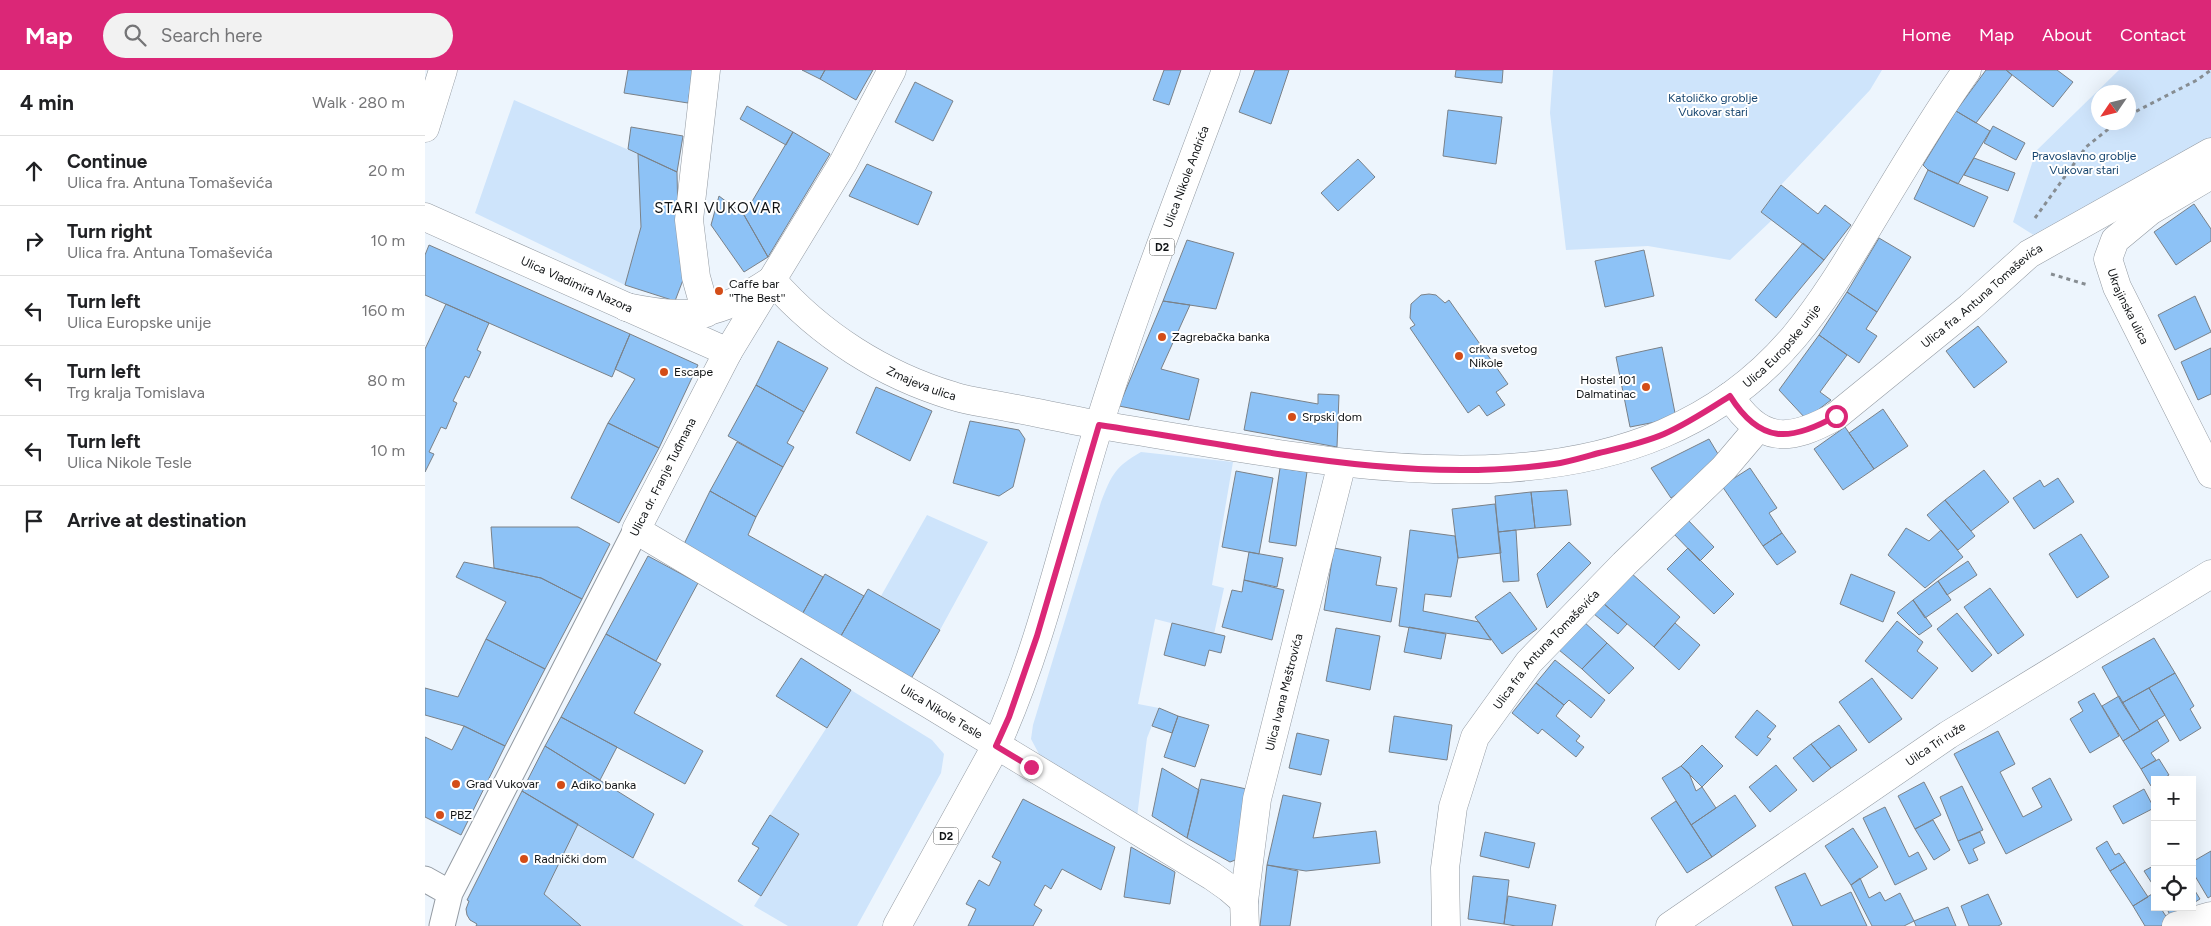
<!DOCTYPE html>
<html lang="en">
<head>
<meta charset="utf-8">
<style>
  :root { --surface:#fff; --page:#f2f2f2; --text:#202124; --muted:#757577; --line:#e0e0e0; --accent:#db2777 }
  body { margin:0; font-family:Figtree,sans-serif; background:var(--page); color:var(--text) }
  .controls { position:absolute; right:15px; bottom:15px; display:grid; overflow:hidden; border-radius:0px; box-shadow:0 5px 20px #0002 }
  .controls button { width:45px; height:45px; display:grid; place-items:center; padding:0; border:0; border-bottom:1px solid var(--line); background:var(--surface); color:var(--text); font:25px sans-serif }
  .compass { position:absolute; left:1666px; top:15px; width:45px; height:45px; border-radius:50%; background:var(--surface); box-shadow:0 5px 20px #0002; rotate:235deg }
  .stop { position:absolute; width:15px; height:15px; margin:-11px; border:4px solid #db2777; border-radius:50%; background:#fff }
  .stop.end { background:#db2777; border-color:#fff; box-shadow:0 1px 5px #0008 }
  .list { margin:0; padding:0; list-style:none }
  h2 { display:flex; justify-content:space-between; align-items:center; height:65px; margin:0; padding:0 20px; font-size:21px }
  h2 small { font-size:16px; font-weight:400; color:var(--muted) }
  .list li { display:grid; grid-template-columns:32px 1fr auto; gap:15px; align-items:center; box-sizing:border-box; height:70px; padding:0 20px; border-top:1px solid var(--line) }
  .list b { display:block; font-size:19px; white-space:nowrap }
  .list p { margin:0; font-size:16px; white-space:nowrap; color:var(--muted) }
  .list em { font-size:16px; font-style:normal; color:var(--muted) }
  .icon { flex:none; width:28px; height:28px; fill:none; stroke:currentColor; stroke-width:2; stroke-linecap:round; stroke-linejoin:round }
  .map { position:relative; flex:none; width:1786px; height:856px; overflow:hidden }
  header { display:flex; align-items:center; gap:30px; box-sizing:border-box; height:70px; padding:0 25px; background:var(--accent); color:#fff }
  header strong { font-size:24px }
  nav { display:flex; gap:28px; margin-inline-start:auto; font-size:18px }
  .search { width:350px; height:45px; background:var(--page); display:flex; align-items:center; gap:12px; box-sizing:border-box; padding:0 18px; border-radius:28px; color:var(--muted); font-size:19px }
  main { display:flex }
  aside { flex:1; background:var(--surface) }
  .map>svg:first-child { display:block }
  .green { fill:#cee4fb; fill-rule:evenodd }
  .building { fill:#8dc2f6; stroke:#7a8188 }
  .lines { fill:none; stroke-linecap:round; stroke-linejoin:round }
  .pedestrian-casing { stroke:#949ba3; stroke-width:27 }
  .minor-casing { stroke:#949ba3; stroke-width:29 }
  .secondary-casing { stroke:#949ba3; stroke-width:29 }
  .primary-casing { stroke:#949ba3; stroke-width:29 }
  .path { stroke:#878d92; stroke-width:3; stroke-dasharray:4 4; stroke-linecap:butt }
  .pedestrian { stroke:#fff; stroke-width:25 }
  .minor { stroke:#fff; stroke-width:28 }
  .secondary { stroke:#fff; stroke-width:28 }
  .primary { stroke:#fff; stroke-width:28 }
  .route { stroke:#db2777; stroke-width:6 }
  .poi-dot { fill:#d34d18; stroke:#fff; stroke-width:2 }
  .labels { text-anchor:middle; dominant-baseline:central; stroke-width:4; stroke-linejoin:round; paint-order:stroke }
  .shield { fill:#fff; stroke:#585a5b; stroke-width:1 }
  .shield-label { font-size:11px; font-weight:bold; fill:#101315 }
  .park-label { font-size:12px; fill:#16456f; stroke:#fff }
  .street-label { font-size:12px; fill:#101315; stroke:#fff }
  .poi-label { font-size:12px; fill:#101315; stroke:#fff; text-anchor:start }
  .quarter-label { font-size:15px; letter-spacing:1px; fill:#101315; stroke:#fff }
</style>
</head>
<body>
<header>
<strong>Map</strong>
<div class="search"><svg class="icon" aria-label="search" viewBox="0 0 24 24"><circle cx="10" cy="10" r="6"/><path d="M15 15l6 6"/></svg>Search here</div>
<nav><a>Home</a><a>Map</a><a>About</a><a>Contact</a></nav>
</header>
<main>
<aside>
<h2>4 min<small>Walk · 280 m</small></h2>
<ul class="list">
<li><svg class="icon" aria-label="ahead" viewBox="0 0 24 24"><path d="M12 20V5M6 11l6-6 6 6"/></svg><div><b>Continue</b><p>Ulica fra. Antuna Tomaševića</p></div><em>20 m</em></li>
<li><svg class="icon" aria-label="right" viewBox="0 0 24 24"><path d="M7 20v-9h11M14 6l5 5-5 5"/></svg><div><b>Turn right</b><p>Ulica fra. Antuna Tomaševića</p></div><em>10 m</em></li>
<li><svg class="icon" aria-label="left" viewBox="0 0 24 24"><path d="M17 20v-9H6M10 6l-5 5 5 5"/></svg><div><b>Turn left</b><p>Ulica Europske unije</p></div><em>160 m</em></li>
<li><svg class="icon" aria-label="left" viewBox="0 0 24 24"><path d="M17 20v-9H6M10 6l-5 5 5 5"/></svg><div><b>Turn left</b><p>Trg kralja Tomislava</p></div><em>80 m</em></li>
<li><svg class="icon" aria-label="left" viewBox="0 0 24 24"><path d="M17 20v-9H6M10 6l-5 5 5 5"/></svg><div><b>Turn left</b><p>Ulica Nikole Tesle</p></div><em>10 m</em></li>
<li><svg class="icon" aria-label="arrive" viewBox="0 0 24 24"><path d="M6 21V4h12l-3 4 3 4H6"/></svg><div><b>Arrive at destination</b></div></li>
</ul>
</aside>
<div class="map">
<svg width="1786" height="856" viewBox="0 0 1786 856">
  <rect width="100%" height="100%" fill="#edf5fd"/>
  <path class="green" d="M1128 0H1457L1445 20 1356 115 1336 141 1347 150 1305 190 1223 176 1141 180 1125 43Z
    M1694 0H1786V72L1612 167 1588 152 1611 81ZM1674 22H1704V52H1674Z
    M89 30 213 84 216 157 200 215 50 143Z
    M716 382 808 392 787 515 799 518 789 564 730 549 713 634 734 638 722 668 712 747 614 684 606 669 608 655 676 432C687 404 690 397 716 382Z
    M502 445 563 472 515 560 456 526Z
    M426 620 507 670 519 684 516 703 432 856H363L329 836 374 764 345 745Z
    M153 754 319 856H156L119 824Z"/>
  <path class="building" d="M203 0H268L263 33 199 23Z
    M377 0H400L395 9Z
    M400 0H448L431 30 395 9Z
    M739 0H756L744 35 728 30Z
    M830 0H864L846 54 814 42Z
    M1031 0H1078L1077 13 1030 7Z
    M1561 0H1581L1587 5 1551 53 1531 41Z
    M1581 0H1632L1648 12 1628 37Z
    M490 12 528 31 508 71 470 52Z
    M322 36 368 62 361 75 315 49Z
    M1023 40 1077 47 1071 94 1018 86Z
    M1531 41 1565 61 1533 114 1503 100 1498 95Z
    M1568 56 1600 73 1591 90 1559 73Z
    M206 57 258 66 252 102 203 79Z
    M368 62 405 84 343 187 319 145Z
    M213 84 252 102 253 148 258 210 250 231 200 215 216 157Z
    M1549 88 1590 103 1583 121 1539 105Z
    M933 89 950 107 913 141 896 123Z
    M442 94 507 122 493 155 424 126Z
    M1503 100 1563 127 1549 157 1489 129Z
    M1356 115 1393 144 1400 135 1426 155 1399 190 1336 142Z
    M294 126 319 145 343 187 319 202 286 155Z
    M1769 134 1786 159V171L1751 195 1729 162Z
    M1454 168 1486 187 1452 242 1422 222Z
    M762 170 809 183 791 239 738 231Z
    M1378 173 1399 190 1351 248 1330 230Z
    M4 175 205 264 187 307 0 225V185Z
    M1219 180 1229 226 1180 237 1170 191Z
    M1422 222 1452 242 1441 259 1452 266 1434 293 1394 265Z
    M1004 224 1011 225 1020 233 1024 230 1083 314 1071 322 1080 335 1062 346 1054 335 1043 343 985 258 990 255 985 248 986 234 996 225Z
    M1770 226 1786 262 1750 280 1733 245Z
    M738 231 765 235 736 299 774 309 764 350 694 336Z
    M21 234 64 253 52 280 56 282 44 308 40 306 28 331 32 333 21 359 16 357 4 382 9 384 0 402V279Z
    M1553 256 1582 292 1549 318 1521 281Z
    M205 264 273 295 234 378 183 353 210 309 190 299Z
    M1394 265 1422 285 1395 322 1406 330 1381 349 1354 320Z
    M353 271 403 298 379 342 331 315Z
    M1237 277 1251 348 1205 357 1191 287Z
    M1786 278V324L1773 330 1756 292Z
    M331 315 379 342 362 373 369 377 358 397 303 366Z
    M451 317 507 341 485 391 431 363Z
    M826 322 893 334V324L914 325 912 377 819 360Z
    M1458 339 1483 376 1449 399 1424 363Z
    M545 351 594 360 600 369 588 417 574 426 528 413Z
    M183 353 234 378 194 453 146 428Z
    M1420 357 1449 399 1418 420 1389 379Z
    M1284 369 1293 384 1279 405 1246 428 1226 398Z
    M312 372 358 397 331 447 285 421Z
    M855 398 882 402 871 476 844 472Z
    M1325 398 1352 438 1344 443 1357 463 1338 476 1297 416Z
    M1559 400 1584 432 1546 461 1520 430Z
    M811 401 848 408 834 484 797 477Z
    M1633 408 1649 432 1609 459 1588 428 1615 410 1619 417Z
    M1142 420 1146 455 1110 458 1106 422Z
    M285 421 331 447 323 465 398 507 375 548 262 481 260 472Z
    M1106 422 1110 458 1073 462 1070 426Z
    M1520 430 1550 466 1533 480 1502 445Z
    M1070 434 1076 483 1033 488 1027 439Z
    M1261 448 1289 477 1275 491 1247 462Z
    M66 457H153L185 474 157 529 116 508 69 498Z
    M1481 458 1504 471 1516 460 1538 487 1500 518 1463 485Z
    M985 460 1030 466 1033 488 1026 527 1000 524 998 541 1054 552 1066 570 974 556Z
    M1091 460 1094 511 1078 512 1073 462Z
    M1357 463 1371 482 1352 495 1338 476Z
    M1656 464 1684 507 1652 528 1624 484Z
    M1144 472 1166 493 1122 538 1112 504Z
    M909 478 956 487 951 515 972 518 966 552 899 540Z
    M1263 478 1309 524 1289 544 1242 499Z
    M824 482 858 488 852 517 819 510Z
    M223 486 273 513 231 591 181 564Z
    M1543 491 1552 505 1522 525 1513 511Z
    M39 492 116 508 157 529 120 599 61 569 81 532 31 507Z
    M1205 502 1255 547 1229 577 1178 533Z
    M400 504 439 526 413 571 375 548Z
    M1426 504 1470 522 1458 552 1415 534Z
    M819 510 859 520 847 570 797 557 807 520 817 522Z
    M1513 511 1526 530 1500 548 1488 530Z
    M1565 518 1599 565 1573 584 1539 537Z
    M443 519 515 560 484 612 413 571Z
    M1085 522 1112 559 1077 584 1050 547Z
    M1488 530 1507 556 1494 565 1472 543Z
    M1178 533 1202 554 1193 564 1169 544Z
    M1532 543 1567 585 1547 602 1512 559Z
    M1158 551 1182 573 1157 599 1134 580Z
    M1472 551 1498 572 1492 581 1513 598 1487 629 1440 591Z
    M747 553 800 566 796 583 784 580 780 596 739 585Z
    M1250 553 1275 575 1254 600 1229 577Z
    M984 557 1021 564 1016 589 979 582Z
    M911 558 955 566 945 620 901 611Z
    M181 564 236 594 209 643 278 681 260 714 136 647Z
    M1729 568 1750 603 1697 633 1677 597Z
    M61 569 120 599 80 676 39 656 0 645V618L33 627Z
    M1182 573 1209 598 1184 624 1157 599Z
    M376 588 426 620 402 658 351 626Z
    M1130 590 1180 630 1166 648 1144 630 1139 635 1111 613Z
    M1750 603 1769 636 1765 639 1776 658 1755 671 1724 618Z
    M1447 608 1477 649 1444 673 1414 632Z
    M1111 613 1139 635 1131 646 1155 666 1151 671 1159 677 1151 687 1117 659 1113 664 1087 643Z
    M1724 618 1740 645 1715 661 1697 633Z
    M1669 623 1694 666 1665 683 1645 649 1658 641 1653 632Z
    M1694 626 1715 661 1698 671 1677 636Z
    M734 638 753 646 747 663 727 656Z
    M1332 640 1351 656 1342 667 1346 669 1332 686 1310 667Z
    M753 646 784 655 770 697 739 687Z
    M969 646 1027 655 1022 690 964 682Z
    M136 647 192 677 175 710 120 676Z
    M1732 650 1744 671 1726 683 1731 690 1716 699 1698 671Z
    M1414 655 1432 680 1406 698 1386 674Z
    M39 656 80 676 36 765 0 747V667L27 680Z
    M1573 661 1590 694 1575 702 1598 747 1617 737 1607 718 1625 708 1647 750 1581 784 1529 684Z
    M872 663 904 670 896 705 864 698Z
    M1386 674 1406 698 1388 712 1368 688Z
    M1277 675 1298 696 1277 717 1256 696Z
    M120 676 229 744 208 788 97 721Z
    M1734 689 1744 705 1736 710H1730V714L1726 716 1716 699Z
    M1351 695 1372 720 1345 742 1324 717Z
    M1256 696 1264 703 1271 721 1277 717 1291 738 1266 755 1237 708Z
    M737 698 774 720 762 768 727 746Z
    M776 709 826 720 813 789 805 792 762 768Z
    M1499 712 1516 745 1490 759 1473 726Z
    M1537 716 1558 760 1533 771 1515 727Z
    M1719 719 1729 738 1698 754 1688 736Z
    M97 721 153 754 119 824 156 856H51L52 854 45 850 42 845 41 839 44 831 42 830Z
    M858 725 896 733 888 768 951 761 955 793 881 801 842 795Z
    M1310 725 1331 756 1287 787 1266 755Z
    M598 729 690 777 676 820 637 799 626 819 620 815 609 835 617 840 608 856H543L551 839 541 834 554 810 564 816 576 792 567 787Z
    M1251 731 1287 787 1262 803 1226 748Z
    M1460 737 1484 787 1493 782 1502 799 1470 815 1438 748Z
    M345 745 374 764 336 826 313 811 334 778 327 774Z
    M1508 750 1525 780 1509 790 1490 759Z
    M1428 758 1453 797 1426 815 1400 776Z
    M1060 762 1110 773 1104 798 1055 786Z
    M1555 762 1560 773 1548 779 1553 790 1544 794 1533 771Z
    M1682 771 1690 785 1694 783 1700 792 1685 801 1671 778Z
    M706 777 750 802 745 834 699 827Z
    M1786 781V826L1783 828 1767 801V792Z
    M1700 792 1723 827 1708 836 1685 801Z
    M842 795 873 801 865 856H835Z
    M1730 795V818L1719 801Z
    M1380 803 1396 836 1426 822 1442 856H1368L1350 817Z
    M1048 806 1084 810 1079 854 1043 849Z
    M1435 808 1444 828 1455 822 1460 831 1475 823 1489 851 1479 856H1447L1426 815Z
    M1767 816 1775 829 1767 834Z
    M1563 824 1577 854 1573 856H1544L1536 836Z
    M1727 824 1730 829V837H1735L1744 851 1736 856H1720L1708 836Z
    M1083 826 1131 835 1127 856H1091L1079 854Z
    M1523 837 1531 856H1491L1489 851Z
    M1741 837H1762L1746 847Z"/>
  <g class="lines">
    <defs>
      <path id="pedestrian" d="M0 809 25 823 17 856
        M25 823 211 460"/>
      <g id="minor">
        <path d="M281 0 264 150 271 207 281 243"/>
        <path id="s1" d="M467 0 418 93 303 282 211 460 504 634 787 806 804 818 819 831"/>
        <path d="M0 58 18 0"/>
        <path id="s2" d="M1786 105 1725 141 1690 170 1683 189 1692 217 1786 404"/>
        <path id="s3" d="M0 147 303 282"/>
        <path id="s4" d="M201 237C265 250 292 247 347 210 395 265 458 305 528 326 543 331 560 333 576 336 609 342 641 349 674 355"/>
        <path id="s5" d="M1305 326C1335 374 1365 372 1411 346L1545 237 1604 184 1786 82"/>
        <path id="s6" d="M820 856 819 831 832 729 917 393"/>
        <path id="s7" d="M1021 856 1020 798 1028 737 1050 667 1104 592 1199 494 1299 398 1333 358"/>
        <path id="s8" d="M1245 856 1523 665 1786 504"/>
        <path d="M1751 856 1786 846"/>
      </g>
      <g id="secondary">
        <path id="s9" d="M674 355C899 389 1198 469 1369 267 1399 231 1422 192 1446 152 1477 101 1507 49 1542 0"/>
      </g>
      <g id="primary">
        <path id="s10" d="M472 856 571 676C618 573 641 460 675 352 712 233 758 117 801 0"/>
      </g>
    </defs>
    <use href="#pedestrian" class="pedestrian-casing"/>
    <use href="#minor" class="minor-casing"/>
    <use href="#secondary" class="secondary-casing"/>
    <use href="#primary" class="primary-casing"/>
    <path class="path" d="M1704 45 1772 10 1786 0
      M1610 148 1661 77 1692 52
      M1626 204 1663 215"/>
    <use href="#pedestrian" class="pedestrian"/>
    <use href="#minor" class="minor"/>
    <use href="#secondary" class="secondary"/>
    <use href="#primary" class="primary"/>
  </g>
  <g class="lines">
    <path class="route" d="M606 697 571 676 584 647 612 566 674 355C823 377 979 415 1129 394 1144 392 1159 387 1174 383 1195 378 1218 373 1239 364 1262 354 1283 340 1305 326 1335 374 1365 372 1411 346"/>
  </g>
  <g class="poi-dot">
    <circle cx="294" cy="221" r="5"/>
    <circle cx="737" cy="267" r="5"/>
    <circle cx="1034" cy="286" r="5"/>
    <circle cx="239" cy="302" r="5"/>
    <circle cx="1221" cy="317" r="5"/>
    <circle cx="867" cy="347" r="5"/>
    <circle cx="31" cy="714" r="5"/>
    <circle cx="136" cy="715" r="5"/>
    <circle cx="15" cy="745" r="5"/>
    <circle cx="99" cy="789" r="5"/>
  </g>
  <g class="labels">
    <g class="shield">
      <rect x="724.5" y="168.5" width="25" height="17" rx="4"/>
      <rect x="508.5" y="757.5" width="25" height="17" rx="4"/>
    </g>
    <g class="shield-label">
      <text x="737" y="177">D2</text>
      <text x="521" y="766">D2</text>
    </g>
    <g class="park-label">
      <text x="1288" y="28">Katoličko groblje<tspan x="1288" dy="14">Vukovar stari</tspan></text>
      <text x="1659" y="86">Pravoslavno groblje<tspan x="1659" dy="14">Vukovar stari</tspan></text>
    </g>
    <g class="street-label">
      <text stroke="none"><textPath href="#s10" startOffset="806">Ulica Nikole Andrića</textPath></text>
      <text stroke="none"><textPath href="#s3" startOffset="166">Ulica Vladimira Nazora</textPath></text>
      <text stroke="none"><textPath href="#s5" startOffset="314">Ulica fra. Antuna Tomaševića</textPath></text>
      <text stroke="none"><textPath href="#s2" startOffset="188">Ukrajinska ulica</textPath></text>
      <text stroke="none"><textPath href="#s9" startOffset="721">Ulica Europske unije</textPath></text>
      <text stroke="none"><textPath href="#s4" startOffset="338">Zmajeva ulica</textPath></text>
      <text transform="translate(238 407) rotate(-63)">Ulica dr. Franje Tuđmana</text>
      <text stroke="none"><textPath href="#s7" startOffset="306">Ulica fra. Antuna Tomaševića</textPath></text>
      <text stroke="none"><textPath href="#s6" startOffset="238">Ulica Ivana Meštrovića</textPath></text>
      <text stroke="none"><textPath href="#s1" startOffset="882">Ulica Nikole Tesle</textPath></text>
      <text stroke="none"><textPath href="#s8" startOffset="322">Uilca Tri ruže</textPath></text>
    </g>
    <g class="poi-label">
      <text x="304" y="214">Caffe bar<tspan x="304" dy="14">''The Best''</tspan></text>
      <text x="747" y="267">Zagrebačka banka</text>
      <text x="1044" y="279">crkva svetog<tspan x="1044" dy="14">Nikole</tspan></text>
      <text x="249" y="302">Escape</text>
      <text x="1211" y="310" text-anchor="end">Hostel 101<tspan x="1211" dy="14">Dalmatinac</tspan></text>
      <text x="877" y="347">Srpski dom</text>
      <text x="41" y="714">Grad Vukovar</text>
      <text x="146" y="715">Adiko banka</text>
      <text x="25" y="745">PBZ</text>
      <text x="109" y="789">Radnički dom</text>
    </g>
    <g class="quarter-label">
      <text x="293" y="138">STARI VUKOVAR</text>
    </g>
  </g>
</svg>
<div class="controls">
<button>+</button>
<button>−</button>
<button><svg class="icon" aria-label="locate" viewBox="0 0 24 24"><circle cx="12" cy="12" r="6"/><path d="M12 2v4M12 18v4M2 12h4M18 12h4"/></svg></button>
</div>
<svg class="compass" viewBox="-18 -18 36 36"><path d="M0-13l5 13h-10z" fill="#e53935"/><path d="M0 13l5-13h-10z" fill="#757577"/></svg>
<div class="stop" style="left:1411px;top:346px"></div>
<div class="stop end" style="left:606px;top:697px"></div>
</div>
</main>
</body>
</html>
